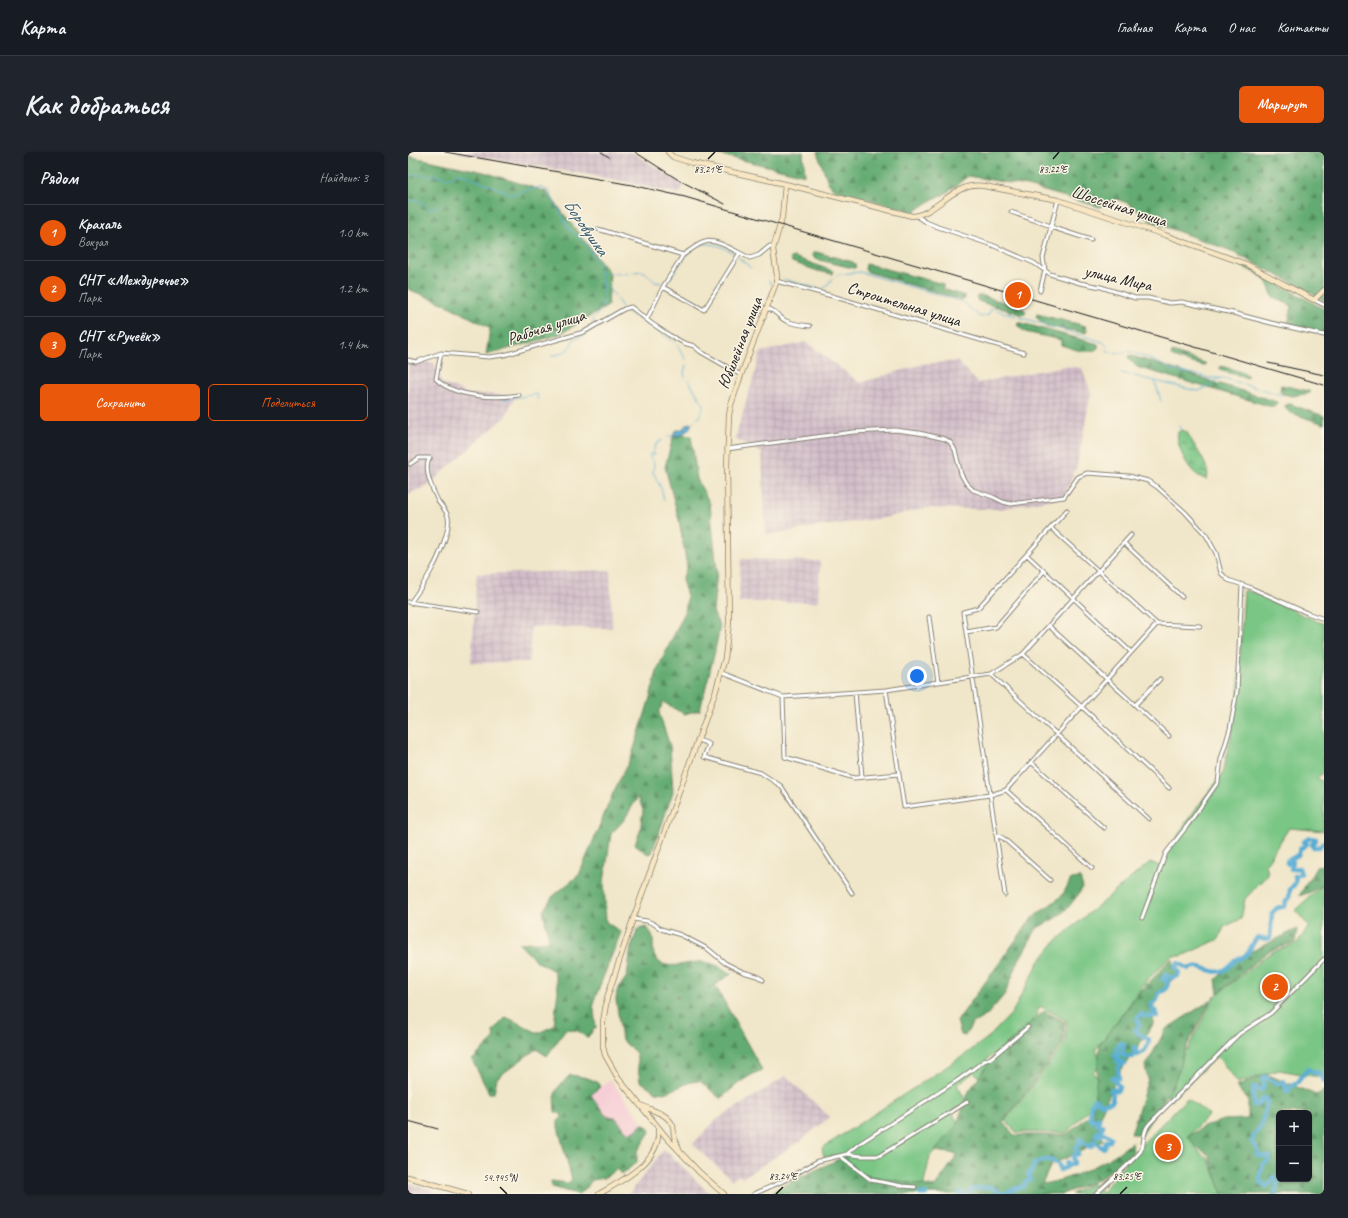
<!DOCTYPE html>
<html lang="ru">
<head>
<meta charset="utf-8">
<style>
  :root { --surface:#171b24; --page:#20242c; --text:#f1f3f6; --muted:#9ea1a6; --line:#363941; --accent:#ea580c }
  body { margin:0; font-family:Caveat,sans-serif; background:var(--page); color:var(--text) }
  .controls { position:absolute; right:12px; bottom:12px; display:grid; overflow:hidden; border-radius:6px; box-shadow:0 1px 3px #0004 }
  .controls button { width:36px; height:36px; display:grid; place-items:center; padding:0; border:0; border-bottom:1px solid var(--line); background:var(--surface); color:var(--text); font:20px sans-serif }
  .you { position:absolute; left:509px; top:524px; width:14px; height:14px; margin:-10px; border:3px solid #fff; border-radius:50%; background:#1a73e8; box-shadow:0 0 0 6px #1a73e833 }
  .badge { display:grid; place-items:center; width:26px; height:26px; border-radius:50%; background:var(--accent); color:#fff; font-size:13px; font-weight:700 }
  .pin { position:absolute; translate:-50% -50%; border:2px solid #fff; box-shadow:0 1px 4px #0006 }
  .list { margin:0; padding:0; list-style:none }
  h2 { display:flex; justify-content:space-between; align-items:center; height:52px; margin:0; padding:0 16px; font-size:17px }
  h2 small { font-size:13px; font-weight:400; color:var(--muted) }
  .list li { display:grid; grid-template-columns:26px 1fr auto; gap:12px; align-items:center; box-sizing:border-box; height:56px; padding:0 16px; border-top:1px solid var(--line) }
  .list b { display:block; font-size:15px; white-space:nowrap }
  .list p { margin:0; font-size:13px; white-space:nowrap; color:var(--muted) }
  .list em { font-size:13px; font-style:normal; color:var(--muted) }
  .actions { display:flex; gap:8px; padding:12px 16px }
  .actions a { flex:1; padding:9px 0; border:1px solid var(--accent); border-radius:6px; text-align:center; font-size:14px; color:var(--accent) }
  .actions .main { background:var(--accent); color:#fff }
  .map { position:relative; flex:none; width:916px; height:1042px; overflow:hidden; border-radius:6px }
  header { display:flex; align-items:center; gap:24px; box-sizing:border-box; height:56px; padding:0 20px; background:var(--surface); border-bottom:1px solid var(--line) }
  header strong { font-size:19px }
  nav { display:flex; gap:22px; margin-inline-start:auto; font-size:14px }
  .intro { display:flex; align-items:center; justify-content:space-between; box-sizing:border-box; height:96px; padding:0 24px }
  h1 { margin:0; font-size:28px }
  .button { padding:10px 18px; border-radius:6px; background:var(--accent); color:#fff; font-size:14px; font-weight:700 }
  main { display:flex; gap:24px; padding:0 24px }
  aside { flex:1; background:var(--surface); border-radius:6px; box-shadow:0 1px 3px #0004 }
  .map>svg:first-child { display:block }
  .built { fill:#f6cfd6 }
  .industrial { fill:url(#industrial-grid) }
  .green { fill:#7ac685; stroke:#4b7150 }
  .forest { fill:url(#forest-firs); stroke:#406447; fill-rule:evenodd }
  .wetland { fill:url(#wetland-marsh); stroke:#4b7150 }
  .water { fill:url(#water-rules); stroke:#3a6478 }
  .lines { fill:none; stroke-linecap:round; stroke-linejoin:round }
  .stream { stroke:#58add4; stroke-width:1 }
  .river { stroke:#58add4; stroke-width:4.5 }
  .street-casing { stroke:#868172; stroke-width:5 }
  .secondary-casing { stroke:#868172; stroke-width:6 }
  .street { stroke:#fff; stroke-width:3 }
  .secondary { stroke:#f9e7c3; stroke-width:4.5 }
  .rail { stroke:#1c1c1c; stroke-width:1 }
  .ticks { fill:none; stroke:#1c1c1c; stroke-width:1.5 }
  .labels { text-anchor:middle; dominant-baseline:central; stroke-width:3; stroke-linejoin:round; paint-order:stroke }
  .street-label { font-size:17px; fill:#1c1c1c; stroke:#fcf5e5 }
  .water-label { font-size:18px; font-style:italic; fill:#375d6f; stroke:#fcf5e5 }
  .ticks-label { font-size:10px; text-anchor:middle; fill:#1c1c1c; stroke:#fcf5e5; stroke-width:3; stroke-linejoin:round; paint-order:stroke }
</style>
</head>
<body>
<header>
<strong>Карта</strong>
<nav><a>Главная</a><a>Карта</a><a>О нас</a><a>Контакты</a></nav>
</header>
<div class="intro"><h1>Как добраться</h1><a class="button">Маршрут</a></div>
<main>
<aside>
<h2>Рядом<small>Найдено: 3</small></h2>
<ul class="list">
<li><span class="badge">1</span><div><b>Крахаль</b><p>Вокзал</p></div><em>1.0 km</em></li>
<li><span class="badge">2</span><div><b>СНТ «Междуречье»</b><p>Парк</p></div><em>1.2 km</em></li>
<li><span class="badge">3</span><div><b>СНТ «Ручеёк»</b><p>Парк</p></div><em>1.4 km</em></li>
</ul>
<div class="actions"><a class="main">Сохранить</a><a>Поделиться</a></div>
</aside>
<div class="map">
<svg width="916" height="1042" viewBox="0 0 916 1042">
  <defs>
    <pattern id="industrial-grid" width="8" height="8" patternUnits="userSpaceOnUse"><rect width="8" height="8" fill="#d1bdc9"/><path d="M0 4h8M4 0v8" fill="none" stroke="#b3a2ac"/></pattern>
    <pattern id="forest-firs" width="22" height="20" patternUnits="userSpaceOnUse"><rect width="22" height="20" fill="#63ab72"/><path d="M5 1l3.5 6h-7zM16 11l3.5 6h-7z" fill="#518a5d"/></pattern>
    <pattern id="wetland-marsh" width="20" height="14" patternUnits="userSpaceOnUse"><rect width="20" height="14" fill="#7ac685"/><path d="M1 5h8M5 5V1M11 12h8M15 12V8" fill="none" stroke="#63a06c"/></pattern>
    <pattern id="water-rules" width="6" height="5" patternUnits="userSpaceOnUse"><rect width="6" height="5" fill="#58add4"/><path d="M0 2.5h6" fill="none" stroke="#488cab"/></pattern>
  </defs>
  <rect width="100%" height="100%" fill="#fcf5e5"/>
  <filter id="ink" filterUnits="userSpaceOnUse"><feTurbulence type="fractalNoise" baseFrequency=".025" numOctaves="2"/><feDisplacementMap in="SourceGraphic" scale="8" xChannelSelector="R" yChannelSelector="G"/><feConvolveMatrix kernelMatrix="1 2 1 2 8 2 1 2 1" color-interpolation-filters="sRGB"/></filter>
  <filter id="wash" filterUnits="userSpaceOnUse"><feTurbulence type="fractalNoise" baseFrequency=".012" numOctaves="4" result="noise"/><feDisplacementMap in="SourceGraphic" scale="16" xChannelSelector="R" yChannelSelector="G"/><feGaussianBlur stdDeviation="0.9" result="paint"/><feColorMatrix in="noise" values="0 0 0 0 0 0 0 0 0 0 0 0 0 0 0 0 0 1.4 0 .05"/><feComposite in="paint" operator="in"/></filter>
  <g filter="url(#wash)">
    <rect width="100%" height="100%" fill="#f0e6c9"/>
    <path class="built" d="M202 928 233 968 234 972 227 979 222 981 217 978 207 965 198 964 182 943Z"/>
    <path class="industrial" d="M46 0H224L275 33 272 42 204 27Z
      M398 190 452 231 515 212 549 209 570 231 656 214 674 216 683 241 669 313 656 345 591 357 518 356 476 366 413 374 358 383 354 301 327 287 353 200Z
      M0 207 26 211 34 231 61 242 108 243 97 265 19 334 0 342Z
      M333 407 412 409 410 450H331Z
      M202 418 204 476 123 475 121 510 63 511 69 422Z
      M378 924 422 965 391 990 334 1026 331 1023 324 1028 285 992 308 968Z
      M256 997 300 1040 302 1042H221Z
      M0 1031 25 1038 24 1040 31 1042H0Z"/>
    <path class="green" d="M836 438C864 445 888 462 916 472V620L909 626 916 631V679L881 676 858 712 860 722 837 747 833 767 816 775 811 787 774 804H764L740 827 688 897 693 912 685 920 696 936 681 957 658 981 608 980 597 969 657 891 659 869 632 854 628 863 641 876 619 878 578 908 589 922 580 934 566 920 549 933 559 950 544 959 551 974 522 1004 515 1036 450 1024 432 1003 416 1005 414 996 558 902 582 884 604 861 631 810 649 788 742 710 754 715 760 700 778 670 815 621 829 555Z
      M916 732V926L871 918 830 931 809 904 763 948 755 938 772 918 764 905 772 893 779 898 806 845 862 801 889 791 901 774 887 758Z
      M779 946 801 963 780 984 793 1002 800 1006 815 1042H663L685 1031 694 1040 737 989Z"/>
    <path class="forest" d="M300 0H395L397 23Z
      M409 0H916V149L904 141 821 98 744 70 720 51 708 47 692 55 619 34 560 24 537 42 525 47 506 60 426 38 420 30Z
      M0 4 76 20 139 40 202 122 200 154 150 183 78 203 82 176 37 152 0 137Z
      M408 100 445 110 448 114 447 116H445L407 107 404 102Z
      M386 105 425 119V122L410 119 384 110 382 106Z
      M458 112 467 114 535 132V137L557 144V147L554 148 460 120 457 118Z
      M836 113 916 157V183L880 171 884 154 865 145C857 123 855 125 835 115Z
      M573 143 616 157 618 161 615 163 570 149 568 145Z
      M629 162 678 174 679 178 678 181 638 174 628 165Z
      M610 170 690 192V196C680 204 664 196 653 193V188L617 180 609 173Z
      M764 200 797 211 798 212 796 214 773 208 763 204Z
      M721 203 869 250 867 254H861L729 215 720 206Z
      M813 214 837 221 840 225 839 226 814 219 812 216Z
      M873 233 901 239 902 241 885 244 874 242 872 239Z
      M882 252 916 264V272L883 261 879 258 877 254 878 253Z
      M266 282 283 284 289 327 302 352 309 419 305 460 312 475 306 503 292 558 276 562 255 550 251 561 262 594 265 640 244 701 240 702 227 692 232 679 235 658 230 645 216 668 203 682 196 730 198 770 213 780 185 851 188 875 179 886 170 879 158 877 139 904 128 897 89 926 86 941H81L64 908 86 887 85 879 98 865 130 881 146 874 150 838 146 819 128 809 110 791 141 789 135 759 144 745 171 723 205 641 224 603 241 549 250 516 277 460 279 444 274 428 279 414 271 368 257 315Z
      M916 713V732L905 739 891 744 909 714Z
      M672 726 675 735 670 743 659 757 646 767 629 776 611 808 597 842 579 863 564 872 557 884 553 883 549 869 624 766 654 744 663 727Z
      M239 775C240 777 243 780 244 783 247 791 242 802 250 809 261 819 281 809 295 810 306 811 315 816 323 822L307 833 354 918C337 925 325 935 313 947L292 929 283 930 257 941 248 940 232 929 228 901 214 888 208 848 209 839 219 824 223 795 230 777Z
      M889 777 887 790 861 799 810 841 808 827 834 804Z
      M764 806 770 821 746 848 745 873 709 924 689 971 695 989 643 1013 634 1032C662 1028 703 1009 724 990L725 1001 690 1028 654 1042H364L368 1037 437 1004 451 1022 527 1035 550 1002 527 999 548 974 561 939 589 900 636 859 657 870 655 891 595 970 606 983H658L685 960 692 892 729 843Z
      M803 848 777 897 766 932 734 982H723L740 927 737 915 758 877Z
      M858 922 908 943 916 939V1042H814L801 1003 787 994 780 984 795 975 815 968 840 967V948L828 935ZM871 961H901V1027H871Z
      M162 923C174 925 184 925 193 934L183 943 198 964 207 965 217 978 222 981 227 979 234 972 240 975 242 980 229 1000V1010L214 1022 209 1017 196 1026 184 1028 178 1036 170 1042 144 1035 143 1029 160 1031 164 1028 150 975V969L154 965 152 961 147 960C145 938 147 938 162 923Z"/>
    <path class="wetland" d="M774 278 779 280C784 292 804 315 799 327 783 326 767 295 770 280Z"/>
    <path class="water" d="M280 271 283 272V274C279 280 272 286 265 284L267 279 274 277Z"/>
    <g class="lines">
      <path class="stream" d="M0 23H26L43 26 48 22 52 21 104 42 132 35 141 39 158 72 161 77 179 93 191 113 196 148 190 161 185 167V173
        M0 48 12 49 22 58 32 52
        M293 93C306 89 316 96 327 102
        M330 105 343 116
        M193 121 214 122 233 119 237 120 247 130 254 131
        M375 127 415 138 424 127 432 122 452 120 555 150 572 165 580 163 584 156H586L591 159 695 190 699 194
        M261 128 280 101
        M193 129 206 143 214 155
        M361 129 364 133
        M217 159 233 168 267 190 278 207
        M699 197 700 200 715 201 721 199 740 206 767 219 787 222 801 226H812
        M143 204 155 201 162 195 166 187 179 182 186 176
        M713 221 789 239C799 238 805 227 815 226L873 243
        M277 225 276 221 278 213
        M280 228 296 253C294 261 290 268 283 272
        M747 230 753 249
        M95 248 129 242 130 248
        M770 273 773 278
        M260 285 265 284
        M254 288 248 292 245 300 247 303 242 302 241 303 246 311 245 320 253 336 256 348
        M305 1040 307 1042"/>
      <path class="river" d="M512 1042H518
        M551 1042 553 1040 555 1042
        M561 1042V1039C564 1036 581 1034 585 1036 588 1038 591 1040 594 1042
        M596 1042 609 1036 615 1035 617 1030 622 1028 620 1022 624 1019 626 1012C636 1008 641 1005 651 1013L652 1018 659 1015 658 1011 659 1010 662 1013 666 1012 665 1004 670 1002 667 996 672 991 671 989 672 987 674 988 676 992 682 995 684 994 685 989 695 996 697 995 698 989H702L703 986 696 981 690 985 688 984V982L692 979 695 974 689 972 691 968V966L684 968 682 966 683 953 687 947 694 952 703 950 705 948 704 946 705 943 703 938 706 937 709 939 712 935 704 926H711L710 916 716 911 709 909 710 905 706 903 710 901 708 896 713 891 716 892 714 901 716 904 725 905 727 900 725 896 726 895 728 896V902L729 903C736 901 740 895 741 888L733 883 727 878 732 873 729 866 733 862 736 864H749L748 859H745L743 852 749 848 751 841 757 838 760 832 759 829 754 827 758 823 763 826 770 824 771 820 767 815 770 811 781 817C792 809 804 825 816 818 821 816 824 811 828 808 832 806 836 805 839 802 843 797 844 791 849 786L858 787 862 786 864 761 869 756 877 754 878 749 881 747 882 737C887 733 889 730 887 724L893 722 891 716 883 717 885 710 880 712 879 711V709L890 703 892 697 899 692 895 690 902 686 908 687 904 692 905 695H911L916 690
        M867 1042 870 1028 869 1026 866 1025 861 1033 858 1034 853 1031 852 1022 854 1017V1013L861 1008 862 1005 849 1003V997L844 990 846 983 854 973 859 949 858 946H856L849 953H846L845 936 848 935 851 938H854L856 934 855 927 857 925 870 932 876 929 878 939 880 940 882 935 890 930 897 920 900 917 907 921 910 920 916 929"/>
    </g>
  </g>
  <g filter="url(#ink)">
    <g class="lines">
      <defs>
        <path id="street" d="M603 60 640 73 643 75 683 88
          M509 64 518 70 530 75 584 93 626 111 642 122 672 131 693 135 727 146H740L762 151 774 150 825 161 863 171 916 183
          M190 77 275 103C282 99 289 92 297 90 309 86 330 101 342 106L351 103 362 94H365
          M368 129 424 144 616 201
          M255 135 296 158 331 102
          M632 139 637 118 635 106 650 48
          M906 148 916 153
          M359 156C369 159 370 165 378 169 385 172 394 173 402 174
          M239 167 256 133 275 103
          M33 201 28 227C46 245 87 247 111 243
          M0 208 8 210 33 201 81 205 96 203 176 180 216 157 223 155 243 171 261 183 276 191 286 194 293 200 333 223
          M319 297 445 280 487 278 511 281 537 287 542 290 547 298 553 322 558 331 565 338 585 345 595 350 603 352 656 345 670 325 679 321 721 324 740 329 749 335 777 360 798 383 808 401 813 421 820 428 841 435 899 461 916 467
          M643 376 749 472 792 474
          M716 391 774 445
          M619 403 723 500
          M0 450 70 460
          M2 451C10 440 18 429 24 417 30 407 43 376 40 365 39 359 33 354 30 349 25 339 14 316 22 306H11L2 312
          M521 465 530 530
          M641 474 727 553 752 527
          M558 480 588 475 636 419
          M615 502 674 555 761 636
          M314 521 375 545 478 538 583 522 615 502 723 383
          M583 522 741 667
          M478 538 496 655 582 643 598 638 749 472
          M447 540 454 625
          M375 545 377 605 446 626 491 622
          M727 553 761 584
          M290 588 301 592 296 605 353 621 373 634 444 741
          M623 610 696 676
          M598 638 684 716
          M588 683 595 686 642 728
          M597 743 555 460 570 456 659 358
          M734 766 758 701 779 674 810 630 813 607 822 577 829 539 834 433
          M225 767 239 769 246 772 253 777 273 783 300 797 317 811 335 820 349 824 355 828
          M439 1002 453 1004H471L559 950
          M432 1004 463 1028 494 1034 507 1035
          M346 1042 375 1029 410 1009 439 1002 451 992 550 928 576 909 583 906 620 875
          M688 1042C702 1028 719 1015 732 1000 738 992 733 980 742 971L831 882 863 861 916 807"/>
        <path id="secondary" d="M260 0 265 5 284 11 377 32 374 66 365 97 369 124 368 131 333 223 323 253 321 263 319 314 321 471 317 506 308 538 225 767 199 846 195 870V894L197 903 210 926 259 986 291 1020 316 1042
          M377 32 504 64C528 63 545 29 576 34L650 48 757 83 838 112 906 148 916 138
          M231 952C243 959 259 960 265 974 266 977 265 980 266 983 267 988 270 993 271 998
          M0 1025 60 1042
          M191 1042C215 1028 254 1009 250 976"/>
      </defs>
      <use href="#street" class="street-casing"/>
      <use href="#secondary" class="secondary-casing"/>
      <use href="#street" class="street"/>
      <use href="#secondary" class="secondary"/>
      <path class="rail" d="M37 0 224 33 277 45 916 233
        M193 0 201 5
        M227 0 269 27 317 52
        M860 211 916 223
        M0 969 30 977"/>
    </g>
  </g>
  <path class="ticks" d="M300 7 307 0M645 7 651 0M92 1035 99 1042M368 1042 375 1035M712 1042 719 1035"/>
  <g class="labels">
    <g class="street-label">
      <text transform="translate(711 54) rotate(18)">Шоссейная улица</text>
      <text transform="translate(710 126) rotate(13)">улица Мира</text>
      <text transform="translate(496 152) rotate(17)">Строительная улица</text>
      <text transform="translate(138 175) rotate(-18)">Рабочая улица</text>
      <text transform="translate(332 191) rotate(-69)">Юбилейная улица</text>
    </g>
    <g class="water-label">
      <text transform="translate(178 75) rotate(55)">Боровушка</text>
    </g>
  </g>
  <g class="ticks-label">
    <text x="645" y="21">83.22°E</text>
    <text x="300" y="21">83.21°E</text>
    <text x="375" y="1028">83.24°E</text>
    <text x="719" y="1028">83.25°E</text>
    <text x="92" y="1029">54.945°N</text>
  </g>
</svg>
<div class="controls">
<button>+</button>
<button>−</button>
</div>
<div class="you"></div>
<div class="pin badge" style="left:610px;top:143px">1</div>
<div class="pin badge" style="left:867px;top:835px">2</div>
<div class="pin badge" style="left:760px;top:995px">3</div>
</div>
</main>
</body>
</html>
